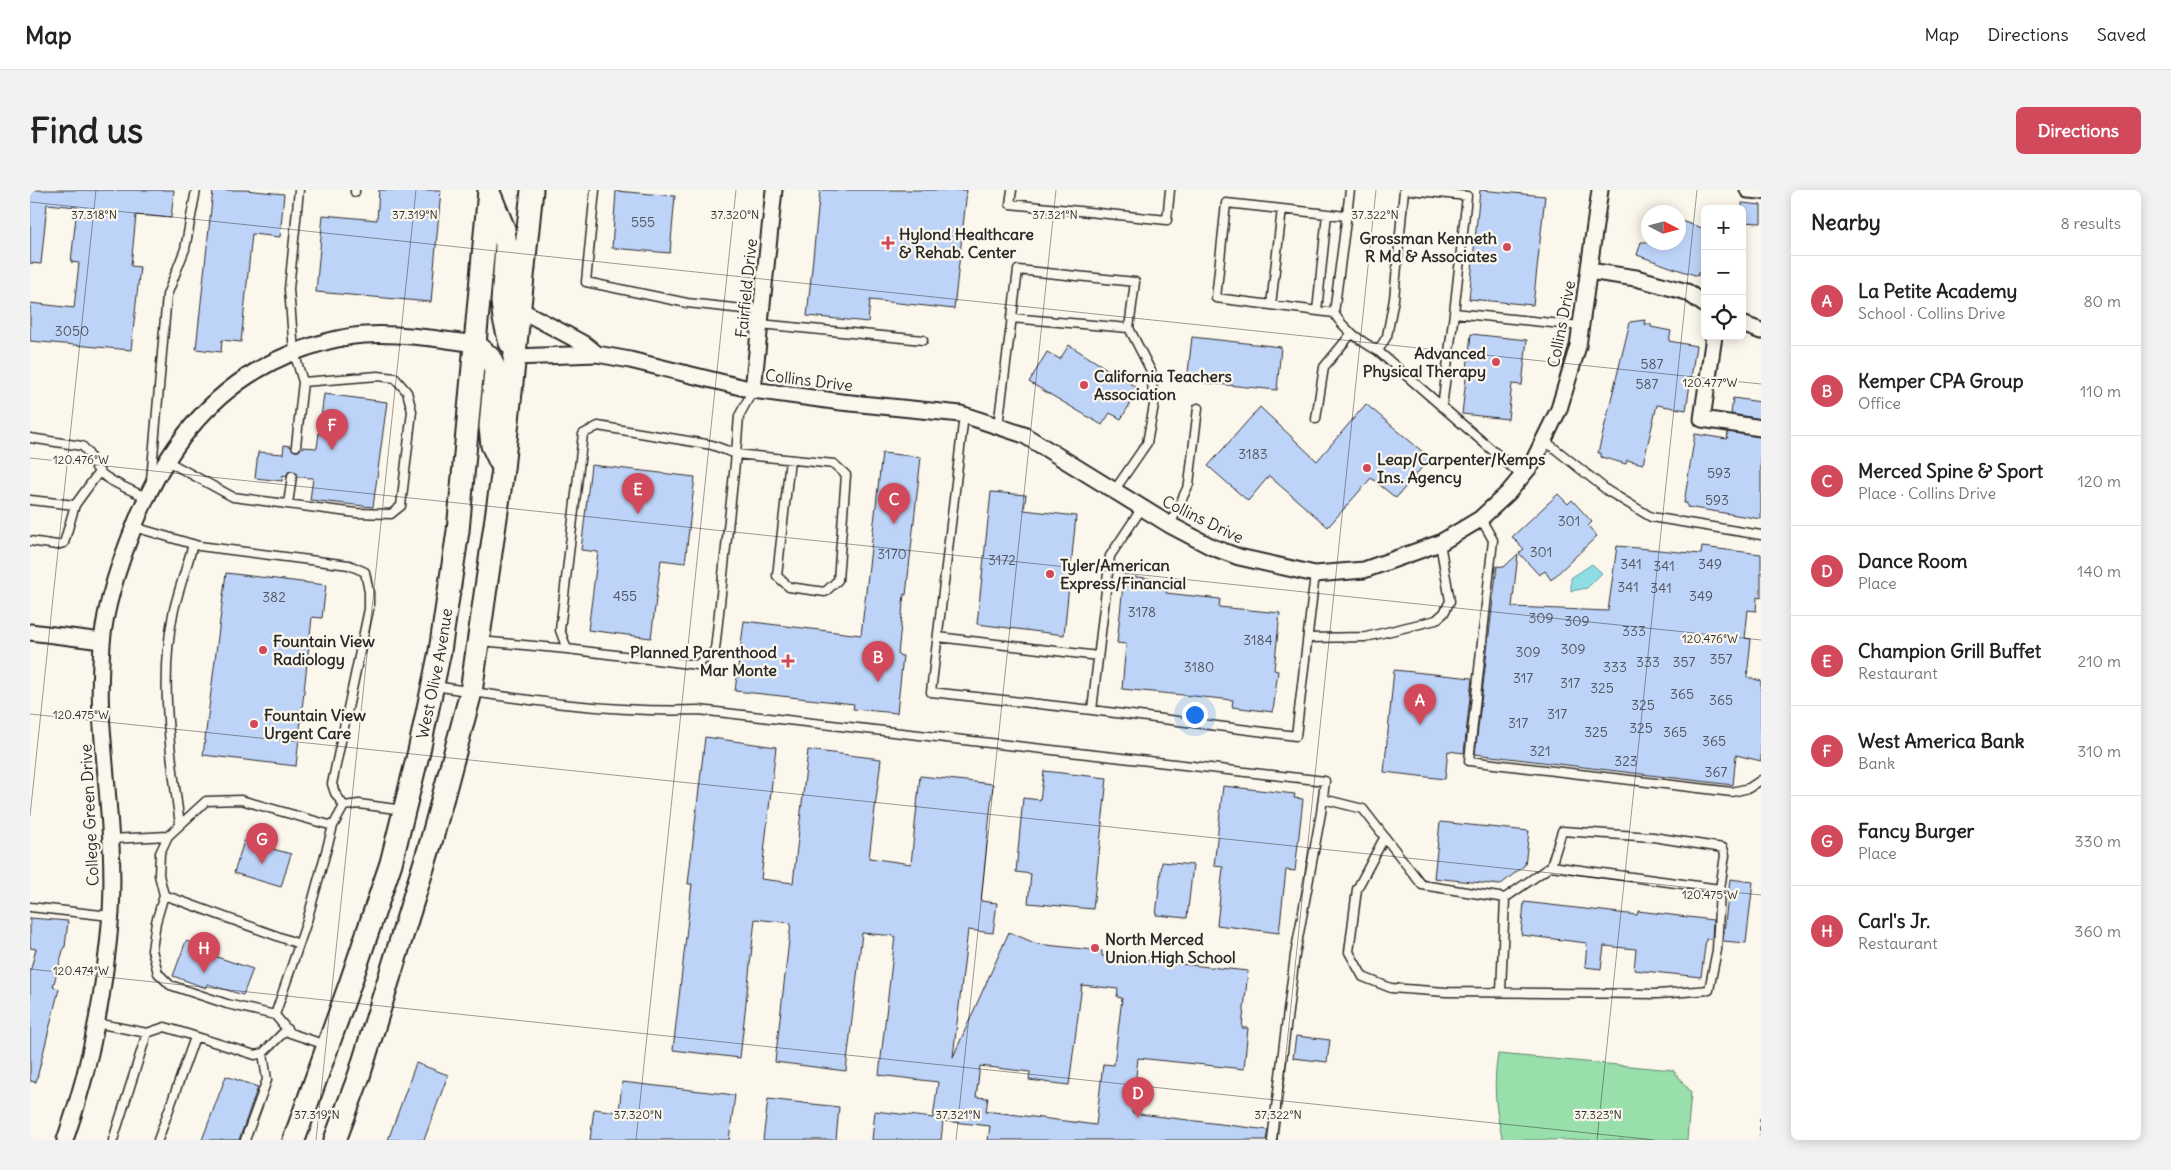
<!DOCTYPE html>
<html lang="en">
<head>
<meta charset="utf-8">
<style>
  :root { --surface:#fff; --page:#f2f2f2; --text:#222; --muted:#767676; --line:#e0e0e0; --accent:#d1495b }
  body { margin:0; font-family:Delius,sans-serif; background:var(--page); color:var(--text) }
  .controls { position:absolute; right:15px; top:15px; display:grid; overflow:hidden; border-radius:8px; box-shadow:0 2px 12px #0003 }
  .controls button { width:45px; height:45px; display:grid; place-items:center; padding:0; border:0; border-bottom:1px solid var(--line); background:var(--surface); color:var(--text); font:25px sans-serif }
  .compass { position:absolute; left:1611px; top:15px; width:45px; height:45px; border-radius:50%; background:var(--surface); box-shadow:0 2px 12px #0003; rotate:96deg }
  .you { position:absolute; left:1164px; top:524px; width:18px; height:18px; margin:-12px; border:4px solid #fff; border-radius:50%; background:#1a73e8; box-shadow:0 0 0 8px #1a73e833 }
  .badge { display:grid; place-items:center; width:32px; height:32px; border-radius:50%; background:var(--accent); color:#fff; font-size:16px; font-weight:700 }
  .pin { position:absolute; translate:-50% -41px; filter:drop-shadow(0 1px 2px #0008) }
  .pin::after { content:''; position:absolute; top:26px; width:18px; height:15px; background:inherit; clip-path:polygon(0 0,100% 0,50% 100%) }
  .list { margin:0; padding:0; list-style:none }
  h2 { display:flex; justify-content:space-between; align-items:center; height:65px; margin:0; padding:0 20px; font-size:21px }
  h2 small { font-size:16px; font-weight:400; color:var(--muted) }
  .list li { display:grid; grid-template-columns:32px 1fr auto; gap:15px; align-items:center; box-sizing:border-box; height:90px; padding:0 20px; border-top:1px solid var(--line) }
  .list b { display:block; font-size:19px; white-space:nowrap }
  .list p { margin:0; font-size:16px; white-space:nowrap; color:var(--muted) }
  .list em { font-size:16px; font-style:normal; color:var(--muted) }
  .icon { flex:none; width:28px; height:28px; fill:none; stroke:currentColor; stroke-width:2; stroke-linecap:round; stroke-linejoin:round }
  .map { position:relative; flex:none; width:1731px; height:950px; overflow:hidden; border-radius:8px }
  header { display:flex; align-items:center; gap:30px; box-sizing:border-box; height:70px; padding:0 25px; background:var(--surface); border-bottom:1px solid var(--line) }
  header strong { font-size:24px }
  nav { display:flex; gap:28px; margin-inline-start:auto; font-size:18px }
  .intro { display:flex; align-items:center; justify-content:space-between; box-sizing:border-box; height:120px; padding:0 30px }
  h1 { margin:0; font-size:35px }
  .button { padding:12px 22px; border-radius:8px; background:var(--accent); color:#fff; font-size:18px; font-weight:700 }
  main { display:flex; gap:30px; padding:0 30px }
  aside { flex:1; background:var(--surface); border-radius:8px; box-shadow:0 2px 12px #0003 }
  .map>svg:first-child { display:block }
  .green { fill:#98dfac; stroke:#62856c }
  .water { fill:#8ddee5; stroke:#66969b }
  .building { fill:#bed3f8; stroke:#2b2b2b; fill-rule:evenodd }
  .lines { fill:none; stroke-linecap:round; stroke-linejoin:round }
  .lane-casing { stroke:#2b2b2b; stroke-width:11 }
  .street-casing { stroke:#2b2b2b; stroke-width:19 }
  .secondary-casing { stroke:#2b2b2b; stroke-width:25 }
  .path { stroke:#2b2b2b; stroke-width:3; stroke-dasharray:5 4; stroke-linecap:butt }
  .lane { stroke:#fbf7ec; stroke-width:8 }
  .street { stroke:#fbf7ec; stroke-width:15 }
  .secondary { stroke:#fbf7ec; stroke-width:21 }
  .ticks { fill:none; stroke:#2b2b2b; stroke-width:1; stroke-opacity:0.45 }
  .poi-dot { fill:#d1495b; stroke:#fbf7ec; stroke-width:2 }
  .labels { text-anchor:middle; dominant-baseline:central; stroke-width:4.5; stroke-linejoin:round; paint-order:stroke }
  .number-label { font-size:14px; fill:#50555e }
  .poi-label { font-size:16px; font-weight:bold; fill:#2b2b2b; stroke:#fbf7ec; text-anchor:start }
  .street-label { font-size:16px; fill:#2b2b2b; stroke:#fbf7ec }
  .ticks-label { font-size:12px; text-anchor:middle; fill:#2b2b2b; stroke:#fbf7ec; stroke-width:4.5; stroke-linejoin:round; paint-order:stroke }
</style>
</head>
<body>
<header>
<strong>Map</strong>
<nav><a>Map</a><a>Directions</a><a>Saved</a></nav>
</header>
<div class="intro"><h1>Find us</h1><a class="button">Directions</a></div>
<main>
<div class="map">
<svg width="1731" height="950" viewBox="0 0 1731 950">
  <rect width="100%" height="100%" fill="#fbf7ec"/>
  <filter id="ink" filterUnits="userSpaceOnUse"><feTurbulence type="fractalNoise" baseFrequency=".02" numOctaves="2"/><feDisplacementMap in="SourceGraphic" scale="10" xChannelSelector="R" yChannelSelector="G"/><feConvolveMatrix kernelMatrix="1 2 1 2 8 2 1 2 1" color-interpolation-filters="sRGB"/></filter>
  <g filter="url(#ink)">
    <path class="green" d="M1468 864 1643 880 1661 902 1657 950H1473C1465 922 1463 893 1468 864Z"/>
    <path class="water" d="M1562 374 1572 383 1557 398 1541 401V388Z"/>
    <path class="building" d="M0 0H144L141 28 106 25 101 76 110 77 101 160 0 151V113L44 118 49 73 41 72 47 17 17 14 11 74 0 73Z
      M183 0H215L254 4 250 47 222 44 211 152 192 150 191 162 166 159Z
      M349 0H411L401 112 286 102 293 25 347 30Z
      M790 0H937L924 119 840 110 838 132 777 126Z
      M1450 0 1515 6 1503 115 1439 109Z
      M586 1 645 6 640 63 582 58Z
      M1712 13 1731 15V33L1712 32Z
      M1648 30 1675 39V85L1668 83V86L1643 78 1607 65 1611 52H1648Z
      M1615 130 1614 134H1621V137L1641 141 1639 151 1666 156 1656 220 1627 215 1613 274 1597 270 1596 274 1571 267V263H1568L1600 132Z
      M1441 144 1497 150 1492 195 1482 194 1478 229 1432 224Z
      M1162 147 1251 157 1247 200 1157 191Z
      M1039 155 1109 199 1091 229 1080 223 1072 235 999 192 1017 162 1030 169Z
      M294 204 357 212 343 317 280 310 283 288 268 287 263 281H259L256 286 253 285 252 291 225 288 228 262 253 264 254 255 260 256 265 261H269L272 257 287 258Z
      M1703 208 1731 212V229L1701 224Z
      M1336 214 1400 268 1366 308 1341 288 1298 337 1239 286 1218 311 1178 276 1230 217 1287 271Z
      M1698 242 1731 247V329L1657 317V313H1654L1665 244 1697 249Z
      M852 263 891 267 876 405 874 404 868 465 873 466 867 523 823 519 824 514 705 501 714 431 831 445Z
      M561 275 665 287 655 373 631 370 621 448 558 440 568 362 551 360Z
      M961 302 996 305 994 320 1046 326 1034 445 947 434Z
      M1528 304 1538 314 1542 310 1562 332 1558 336 1567 346 1521 390 1515 381 1509 385 1489 363 1494 359 1482 347Z
      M1587 356 1671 364 1672 357 1731 364V408L1727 407 1726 421 1718 420 1715 448 1721 449 1717 487 1731 491V571L1706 565 1703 595 1445 564 1467 376 1474 377 1488 364 1482 417 1578 421Z
      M196 383 296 395 292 428 282 427 266 576 173 565Z
      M1094 386 1138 390 1136 403 1190 409 1189 417 1250 423 1244 480 1248 481 1243 522 1202 517 1203 510 1092 499 1096 454 1087 453Z
      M1364 480 1442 488 1434 563 1418 561 1415 589 1354 582Z
      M675 547 746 557 731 689 763 693 778 560 851 569 839 668 881 674 890 586 963 594 951 711 967 713 963 743 938 740 923 867 979 742 1007 754 1072 761V766L1218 781 1212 838H1218L1214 879 1108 868 1102 923 1238 940 1236 950H958L960 936 913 931 911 950H842L845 921 903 928 908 892 849 885 865 746 832 743 816 881 745 872 761 733 725 729 710 868 643 860 662 694H658ZM1052 795 1088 799 1087 807 1092 808 1084 875 1073 874 1066 935 956 921 958 908 946 907 950 876 1000 882 999 890 1039 895Z
      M1014 581 1077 588 1063 719 998 713 1001 684 986 682 993 608 1010 610Z
      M1193 596 1265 604 1264 608 1273 609 1265 681 1256 680 1249 743 1187 735 1193 677 1184 676Z
      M1410 632 1499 641 1495 675 1470 695 1404 688Z
      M214 651 261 664 251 697 204 683Z
      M1132 672 1163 675 1157 728 1126 725Z
      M1700 689 1723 692 1716 753 1693 751Z
      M1494 712 1607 725 1608 721 1683 730 1682 749H1676L1671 787 1604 780 1606 759 1574 756 1571 779 1555 777 1557 753 1491 745Z
      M0 728 38 731 35 757H34L23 797 29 799 6 892 0 891V782L6 759 0 758Z
      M156 751 189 763 187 767 223 779 213 805 177 794 176 798 143 786Z
      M1266 846 1300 850 1297 872 1263 868Z
      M386 873 418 885 394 950H358Z
      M196 886 228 897 209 950H172Z
      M592 892 705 905 699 950H560L564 919 589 922Z
      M738 909 809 917 806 950H733Z"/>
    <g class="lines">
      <defs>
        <path id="lane" d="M565 0 556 92 657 113 732 121
          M982 0 980 14 1137 30 1140 0
          M1320 0 1304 123C1314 140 1331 151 1348 161L1492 286
          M1380 0 1437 6 1424 123 1551 136
          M325 2V0
          M1241 115 1252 19
          M1287 121 1297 24
          M1304 123 1186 108 1196 13 1316 26
          M730 134 893 150
          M1348 161 1357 146 1364 109 1374 0
          M723 200 709 226 706 264 685 460 667 475 537 459 530 440 553 244 568 236 682 255 706 264 804 274 816 285 808 390 795 402 759 397 747 386 760 270
          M1412 217 1424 123
          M934 225 901 502 1062 520 1080 366 1112 318
          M1286 229 1294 177 1322 143
          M968 236 988 80 1105 92 1099 138 981 128
          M0 248 52 256C61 263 61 274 70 282 79 292 103 301 116 307
          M1514 250 1578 301 1621 327 1731 345
          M266 256 273 192
          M137 271 203 307 326 323 361 324 371 316 382 221 377 202 365 188 348 186 273 192 264 162 259 99 269 0
          M121 290 137 105 155 59 166 0
          M1084 301 1117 253 1124 215 1121 181 1099 138
          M0 310 45 315
          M258 314 262 286
          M1451 329 1463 350 1439 571 1702 602 1719 598 1731 590
          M1140 335 1159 294 1168 218
          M104 337 169 356 319 375 335 382 339 402V419L302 594 305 603 314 616
          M0 351 27 355 34 353 45 315 69 282
          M908 447 1068 466
          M1278 448 1336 447 1406 430 1414 423 1420 411 1410 353
          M450 451 537 459
          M405 496C492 510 581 523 669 520L1295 591 1291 623 1265 765 1242 950
          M1062 520 1266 546 1285 384
          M1293 609 1333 619 1392 695 1475 708 1521 676 1690 699 1687 760 1679 800 1628 804 1416 802 1361 798 1333 787 1319 762 1327 699 1354 648
          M150 635C141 566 129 493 143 424 148 401 157 377 163 354
          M138 646 130 663 129 685 134 705 126 732 122 760 128 783 140 795 197 814 245 825
          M81 649 138 646 176 611 211 610 303 636
          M1521 676 1532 641 1623 647 1693 658 1695 665 1690 699
          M134 705 269 754
          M0 717 80 726
          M1471 801 1475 708
          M66 833 117 843 135 837 225 865 233 863 257 839
          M296 855 260 843 245 825 277 731 303 636 314 616 329 614 373 620
          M83 950 117 843
          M128 950 165 847
          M215 950 237 890 233 863"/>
        <path id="street" d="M1718 0 1731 1
          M1559 81 1606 88 1657 102 1675 115
          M489 119 556 155 567 164
          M1712 134 1731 141
          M1684 146 1672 229 1731 238
          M484 167 567 164 600 170 723 200 811 212 931 224 994 245 1140 335 1182 357 1209 367 1285 384 1334 380 1410 353 1450 329 1478 303 1502 274 1529 219 1548 156 1570 0
          M723 200 744 0
          M0 442 72 451
          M35 950C61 877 75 800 81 723 85 656 75 589 71 522 69 500 71 476 72 454 75 413 91 369 106 332 138 252 190 188 273 159 293 152 314 146 335 145 372 143 409 149 445 154"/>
        <g id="secondary">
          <path d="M461 7 474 39 476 56 472 112 474 129 480 153"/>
          <path d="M445 154 461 169 465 180 460 237 462 255 470 272"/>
          <path id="s1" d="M264 950 320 794 361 673 389 561 410 461 428 341 459 0"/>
          <path d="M305 950 329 886 401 652 441 502 473 279 502 0"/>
        </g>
      </defs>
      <use href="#lane" class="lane-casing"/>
      <use href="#street" class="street-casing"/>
      <use href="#secondary" class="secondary-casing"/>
      <path class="path" d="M1731 950V928"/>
      <use href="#lane" class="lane"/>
      <use href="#street" class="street"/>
      <use href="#secondary" class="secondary"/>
    </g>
  </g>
  <path class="ticks" d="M0 12 1731 194M0 268 1731 450M0 524 1731 705M0 626 66 0M0 779 1625 950M286 950 386 0M606 950 706 0M926 950 1026 0M1247 950 1346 0M1567 950 1667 0"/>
  <g class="poi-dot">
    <path d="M855.5 45.5h5v5h5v5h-5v5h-5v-5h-5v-5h5z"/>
    <circle cx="1477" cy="57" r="5"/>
    <circle cx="1466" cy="172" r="5"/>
    <circle cx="1054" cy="195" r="5"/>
    <circle cx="1337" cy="278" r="5"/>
    <circle cx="1020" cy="384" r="5"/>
    <circle cx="233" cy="460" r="5"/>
    <path d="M755.5 463.5h5v5h5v5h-5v5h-5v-5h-5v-5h5z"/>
    <circle cx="224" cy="534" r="5"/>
    <circle cx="1065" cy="758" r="5"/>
  </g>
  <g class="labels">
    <g class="number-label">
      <text x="613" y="32">555</text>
      <text x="42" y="141">3050</text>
      <text x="1622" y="174">587</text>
      <text x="1617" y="194">587</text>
      <text x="1223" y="264">3183</text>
      <text x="1689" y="283">593</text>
      <text x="1687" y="310">593</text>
      <text x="1539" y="331">301</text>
      <text x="1511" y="362">301</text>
      <text x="862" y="364">3170</text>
      <text x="972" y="370">3172</text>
      <text x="1601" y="374">341</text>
      <text x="1680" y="374">349</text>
      <text x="1634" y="376">341</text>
      <text x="1598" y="397">341</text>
      <text x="1631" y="398">341</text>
      <text x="595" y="406">455</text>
      <text x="1671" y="406">349</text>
      <text x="244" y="407">382</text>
      <text x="1112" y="422">3178</text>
      <text x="1511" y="428">309</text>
      <text x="1547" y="431">309</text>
      <text x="1604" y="441">333</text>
      <text x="1228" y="450">3184</text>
      <text x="1543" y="459">309</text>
      <text x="1498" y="462">309</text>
      <text x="1691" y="469">357</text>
      <text x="1618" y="472">333</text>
      <text x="1654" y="472">357</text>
      <text x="1169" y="477">3180</text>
      <text x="1585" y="477">333</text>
      <text x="1493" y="488">317</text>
      <text x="1540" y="493">317</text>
      <text x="1572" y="498">325</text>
      <text x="1652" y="504">365</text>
      <text x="1691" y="510">365</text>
      <text x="1613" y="515">325</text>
      <text x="1527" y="524">317</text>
      <text x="1488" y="533">317</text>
      <text x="1611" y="538">325</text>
      <text x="1566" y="542">325</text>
      <text x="1645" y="542">365</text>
      <text x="1684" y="551">365</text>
      <text x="1510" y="561">321</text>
      <text x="1596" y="571">323</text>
      <text x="1686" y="582">367</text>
    </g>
    <g class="poi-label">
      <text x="869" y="44">Hylond Healthcare<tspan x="869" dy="18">&amp; Rehab. Center</tspan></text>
      <text x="1467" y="48" text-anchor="end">Grossman Kenneth<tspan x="1467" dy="18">R Md &amp; Associates</tspan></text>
      <text x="1456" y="163" text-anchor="end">Advanced<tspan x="1456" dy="18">Physical Therapy</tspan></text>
      <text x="1064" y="186">California Teachers<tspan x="1064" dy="18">Association</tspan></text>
      <text x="1347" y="269">Leap/Carpenter/Kemps<tspan x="1347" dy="18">Ins. Agency</tspan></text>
      <text x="1030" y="375">Tyler/American<tspan x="1030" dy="18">Express/Financial</tspan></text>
      <text x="243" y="451">Fountain View<tspan x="243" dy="18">Radiology</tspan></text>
      <text x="747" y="462" text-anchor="end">Planned Parenthood<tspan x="747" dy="18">Mar Monte</tspan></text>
      <text x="234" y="525">Fountain View<tspan x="234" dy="18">Urgent Care</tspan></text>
      <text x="1075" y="749">North Merced<tspan x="1075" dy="18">Union High School</tspan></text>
    </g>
    <g class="street-label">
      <text transform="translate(716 98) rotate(-84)">Fairfield Drive</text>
      <text transform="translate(1531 134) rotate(-79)">Collins Drive</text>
      <text transform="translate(779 190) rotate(7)">Collins Drive</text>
      <text transform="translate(1173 329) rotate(26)">Collins Drive</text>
      <text stroke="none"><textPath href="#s1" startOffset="488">West Olive Avenue</textPath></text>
      <text transform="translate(59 625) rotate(-93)">College Green Drive</text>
    </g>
  </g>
  <g class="ticks-label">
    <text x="64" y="29">37.318°N</text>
    <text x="385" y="29">37.319°N</text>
    <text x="705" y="29">37.320°N</text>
    <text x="1025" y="29">37.321°N</text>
    <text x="1345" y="29">37.322°N</text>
    <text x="1680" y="197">120.477°W</text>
    <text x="51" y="274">120.476°W</text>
    <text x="1680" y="453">120.476°W</text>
    <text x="51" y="529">120.475°W</text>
    <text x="1680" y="709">120.475°W</text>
    <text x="51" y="785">120.474°W</text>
    <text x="287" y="929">37.319°N</text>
    <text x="608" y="929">37.320°N</text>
    <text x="928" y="929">37.321°N</text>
    <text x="1248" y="929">37.322°N</text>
    <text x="1568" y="929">37.323°N</text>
  </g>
</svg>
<div class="controls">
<button>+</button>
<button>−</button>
<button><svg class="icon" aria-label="locate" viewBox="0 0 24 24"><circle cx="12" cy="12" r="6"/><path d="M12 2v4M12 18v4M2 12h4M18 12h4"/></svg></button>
</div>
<svg class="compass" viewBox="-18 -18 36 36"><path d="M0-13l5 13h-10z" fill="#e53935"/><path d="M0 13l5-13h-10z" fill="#767676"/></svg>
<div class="you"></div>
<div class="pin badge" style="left:1390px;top:535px">A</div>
<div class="pin badge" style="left:848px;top:492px">B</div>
<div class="pin badge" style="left:864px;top:334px">C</div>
<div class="pin badge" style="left:1108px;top:928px">D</div>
<div class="pin badge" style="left:608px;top:324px">E</div>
<div class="pin badge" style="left:302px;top:260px">F</div>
<div class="pin badge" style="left:232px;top:674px">G</div>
<div class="pin badge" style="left:174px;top:783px">H</div>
</div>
<aside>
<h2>Nearby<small>8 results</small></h2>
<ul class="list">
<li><span class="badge">A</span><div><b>La Petite Academy</b><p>School · Collins Drive</p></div><em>80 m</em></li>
<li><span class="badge">B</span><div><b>Kemper CPA Group</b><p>Office</p></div><em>110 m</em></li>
<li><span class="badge">C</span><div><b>Merced Spine &amp; Sport</b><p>Place · Collins Drive</p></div><em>120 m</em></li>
<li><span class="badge">D</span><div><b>Dance Room</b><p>Place</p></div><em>140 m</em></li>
<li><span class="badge">E</span><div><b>Champion Grill Buffet</b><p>Restaurant</p></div><em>210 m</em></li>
<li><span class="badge">F</span><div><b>West America Bank</b><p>Bank</p></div><em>310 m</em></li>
<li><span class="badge">G</span><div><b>Fancy Burger</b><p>Place</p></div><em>330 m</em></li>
<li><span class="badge">H</span><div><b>Carl's Jr.</b><p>Restaurant</p></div><em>360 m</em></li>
</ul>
</aside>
</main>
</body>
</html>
